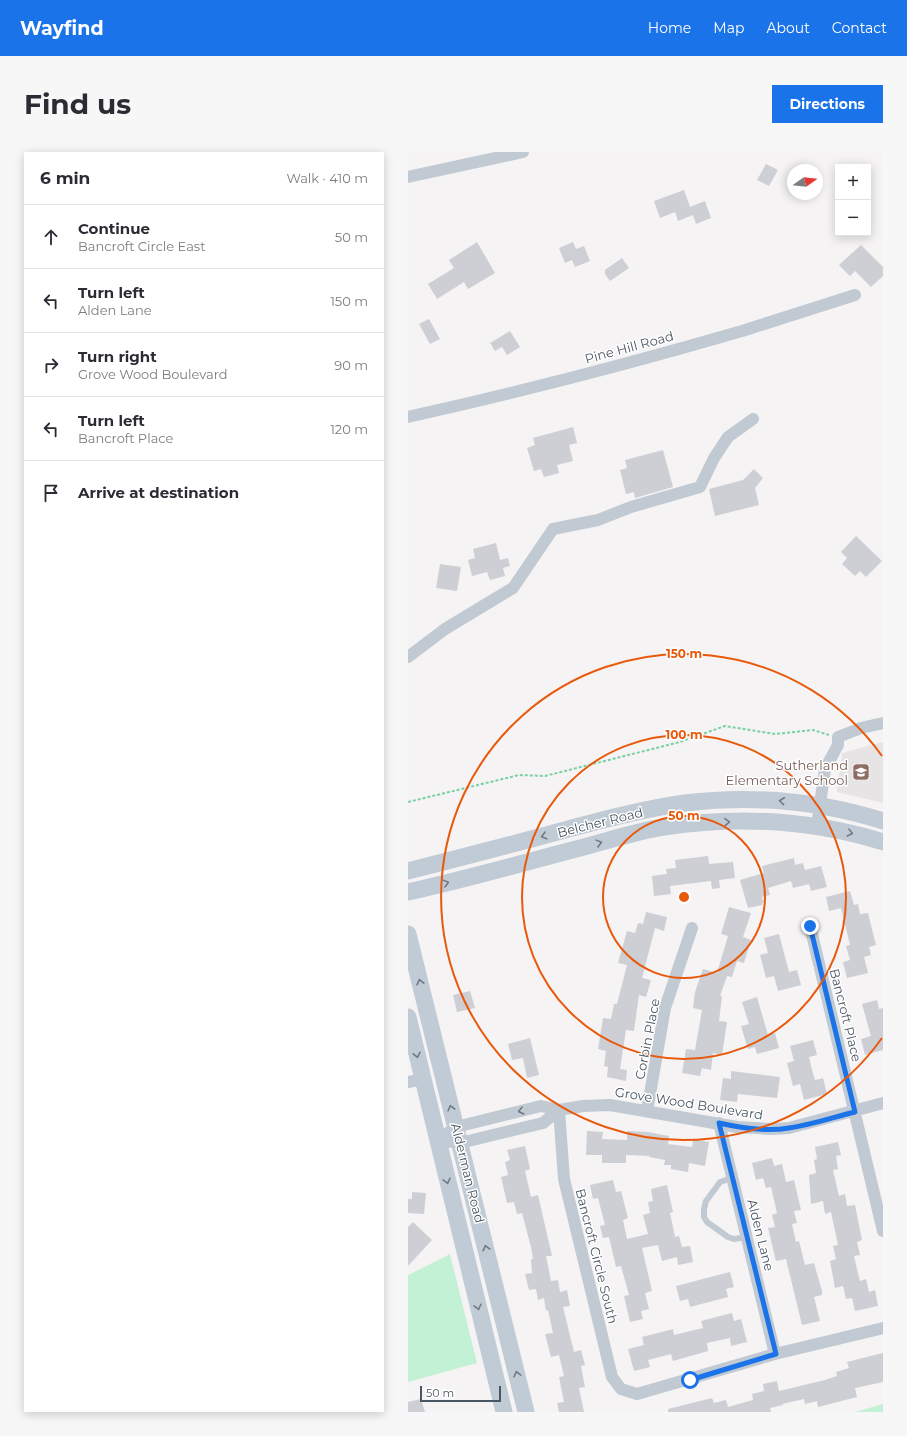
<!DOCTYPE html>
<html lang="en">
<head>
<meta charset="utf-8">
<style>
  :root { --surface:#fff; --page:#f7f7f7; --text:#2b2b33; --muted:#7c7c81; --line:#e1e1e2; --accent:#1a73e8 }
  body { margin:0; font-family:Montserrat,sans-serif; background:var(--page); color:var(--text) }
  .controls { position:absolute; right:12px; top:12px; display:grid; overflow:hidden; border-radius:0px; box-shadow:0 2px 10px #0003 }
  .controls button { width:36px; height:36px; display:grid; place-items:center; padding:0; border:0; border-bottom:1px solid var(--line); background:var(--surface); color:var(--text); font:20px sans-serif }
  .compass { position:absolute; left:379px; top:12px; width:36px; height:36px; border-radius:50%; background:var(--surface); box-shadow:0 2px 10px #0003; rotate:76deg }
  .scale { position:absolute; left:12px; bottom:10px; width:81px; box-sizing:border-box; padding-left:4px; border:2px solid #4a5661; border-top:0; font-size:11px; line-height:14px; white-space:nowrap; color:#4a5661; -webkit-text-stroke:3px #fff; paint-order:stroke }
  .stop { position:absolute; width:12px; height:12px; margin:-9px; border:3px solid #1a73e8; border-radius:50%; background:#fff }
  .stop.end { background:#1a73e8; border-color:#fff; box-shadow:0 1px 4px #0008 }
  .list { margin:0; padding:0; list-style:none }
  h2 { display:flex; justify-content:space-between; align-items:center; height:52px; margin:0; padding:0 16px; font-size:17px }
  h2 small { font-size:13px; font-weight:400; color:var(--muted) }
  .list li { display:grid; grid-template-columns:26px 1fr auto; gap:12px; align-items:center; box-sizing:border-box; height:64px; padding:0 16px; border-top:1px solid var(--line) }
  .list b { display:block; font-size:15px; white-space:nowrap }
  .list p { margin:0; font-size:13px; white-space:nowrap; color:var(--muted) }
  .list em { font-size:13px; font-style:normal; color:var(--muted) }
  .icon { flex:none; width:22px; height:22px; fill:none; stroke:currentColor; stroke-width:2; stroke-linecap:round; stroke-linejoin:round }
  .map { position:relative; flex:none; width:475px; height:1260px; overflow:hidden; border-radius:0px }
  header { display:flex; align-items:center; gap:24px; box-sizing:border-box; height:56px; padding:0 20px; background:var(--accent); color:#fff }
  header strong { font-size:19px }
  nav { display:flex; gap:22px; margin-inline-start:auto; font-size:14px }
  .intro { display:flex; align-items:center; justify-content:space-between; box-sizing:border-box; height:96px; padding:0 24px }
  h1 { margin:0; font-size:28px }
  .button { padding:10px 18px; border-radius:0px; background:var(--accent); color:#fff; font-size:14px; font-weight:700 }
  main { display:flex; gap:24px; padding:0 24px }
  aside { flex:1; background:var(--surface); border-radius:0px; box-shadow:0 2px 10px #0003 }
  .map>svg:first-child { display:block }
  .education { fill:#e6e4e5 }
  .green { fill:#c3f1d5 }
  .building { fill:#cdcfd5 }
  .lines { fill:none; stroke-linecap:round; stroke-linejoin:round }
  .path { stroke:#7ad0a6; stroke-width:2; stroke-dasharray:3 2; stroke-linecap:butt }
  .service { stroke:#c1cad2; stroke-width:6 }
  .minor { stroke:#c1cad2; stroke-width:12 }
  .secondary { stroke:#c1cbd6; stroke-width:17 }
  .oneway { stroke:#6e7984 }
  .oneway2 { stroke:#6e7983 }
  .route { stroke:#1a73e8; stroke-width:5 }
  .ring { fill:none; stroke:#e8590c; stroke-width:2 }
  .labels { text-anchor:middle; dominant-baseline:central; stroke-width:3; stroke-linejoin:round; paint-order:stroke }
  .street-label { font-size:13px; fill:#4a5661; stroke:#fff }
  .education-label { font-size:13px; fill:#785e54; stroke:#fff; text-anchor:end }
  .centre { fill:#e8590c; stroke:#fff; stroke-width:2 }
  .ring-label { font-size:12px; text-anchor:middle; font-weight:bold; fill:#e8590c; stroke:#fff; stroke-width:3; stroke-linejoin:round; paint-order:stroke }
</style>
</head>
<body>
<header>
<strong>Wayfind</strong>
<nav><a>Home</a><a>Map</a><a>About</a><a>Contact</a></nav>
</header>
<div class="intro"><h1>Find us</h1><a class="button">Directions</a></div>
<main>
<aside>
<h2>6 min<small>Walk · 410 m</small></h2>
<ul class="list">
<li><svg class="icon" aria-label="ahead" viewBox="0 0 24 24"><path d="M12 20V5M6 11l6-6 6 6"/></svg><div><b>Continue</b><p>Bancroft Circle East</p></div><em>50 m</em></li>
<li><svg class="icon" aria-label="left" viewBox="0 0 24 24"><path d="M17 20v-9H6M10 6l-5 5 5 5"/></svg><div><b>Turn left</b><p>Alden Lane</p></div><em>150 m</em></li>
<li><svg class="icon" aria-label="right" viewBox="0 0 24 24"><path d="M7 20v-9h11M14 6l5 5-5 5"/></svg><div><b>Turn right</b><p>Grove Wood Boulevard</p></div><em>90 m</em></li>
<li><svg class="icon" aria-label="left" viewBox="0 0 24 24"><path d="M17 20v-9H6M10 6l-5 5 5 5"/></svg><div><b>Turn left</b><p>Bancroft Place</p></div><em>120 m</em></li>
<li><svg class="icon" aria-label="arrive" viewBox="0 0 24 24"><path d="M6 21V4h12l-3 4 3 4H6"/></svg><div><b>Arrive at destination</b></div></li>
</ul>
</aside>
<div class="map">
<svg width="475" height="1260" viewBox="0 0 475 1260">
  <rect width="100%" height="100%" fill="#f5f3f3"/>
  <path class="education" d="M475 590V651L429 640 434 601Z"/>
  <path class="green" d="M42 1102 69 1211 0 1230V1123Z
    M475 1252V1260H447Z"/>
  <path class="building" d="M358 12 370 18 361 34 349 28Z
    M276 38 282 55 297 49 303 66 288 72 285 63 270 69 267 60 252 66 246 49Z
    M69 90 87 121 60 137 56 130 29 147 20 132 46 116 41 108Z
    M165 90 168 97 176 94 182 109 167 115 164 108 157 111 151 96Z
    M453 93 475 115V124L463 135 447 119 442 124 431 113Z
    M214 106 221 116 202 129 197 122V118Z
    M21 167 32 187 22 192 11 172Z
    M102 179 112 195 99 203 94 195 87 199 82 191Z
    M165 275 169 291 161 293 165 309 149 313 151 321 136 325 133 317 126 319 119 296 127 293 125 286Z
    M255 298 265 335 227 346 226 340 218 342 212 318 219 316 217 308Z
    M346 317 355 326 347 336 351 353 307 364 301 337 335 328Z
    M448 384 474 409 458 425 452 419 447 424 434 412 439 406 433 400Z
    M88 391 92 408 100 406 102 414 95 416 97 424 82 428 79 420 64 424 60 408 67 406 65 397Z
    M32 412 53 415 49 439 28 436Z
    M300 704 301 712 325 710 327 726 311 728 312 736 304 737 303 729 262 734 263 742 246 744 244 724 259 722 258 717 268 716 267 708Z
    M386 706 387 713 395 711 397 718 413 714 419 735 403 739 401 732 385 736 383 729 360 736 362 743 354 745 355 749 354 753 340 756 332 728 356 721 354 714Z
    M442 739 446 753 450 752 452 762 460 761 468 793 461 795 463 803 456 805 460 821 439 826 435 810 442 808 438 794 442 793 433 756 421 759 418 745Z
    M321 755 343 761 335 785 343 788 336 811 329 809 324 825 319 824 312 844H314L311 869 319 870 314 903 305 901 303 918 294 916 292 924 274 921 278 897 287 898 294 858 285 856 287 840 295 817 309 821 320 784 313 782Z
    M238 760 259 765 256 779 247 776 234 826 243 828 238 845 231 843 226 879 218 878 212 917 219 918 218 929 199 925 200 915 196 914 198 899 190 897 195 866 203 867 206 852H209L219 813 210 811 219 779 227 781 230 771 235 772Z
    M371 782 381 820 389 818 393 833 370 839 366 824 358 826 352 803 360 801 356 786Z
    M62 839 67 856 49 860 45 843Z
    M349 845 360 883 367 881 371 896 349 902 347 895 340 897 333 874 341 872 334 850Z
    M469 848 471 857 475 856V898L457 903 453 887 463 884 454 852Z
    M122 886 131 923 119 926 115 906 104 908 100 892Z
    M405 888 409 903 401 905 404 918 407 928 415 926 419 942 396 948 392 932 385 934 379 911 386 909 382 894Z
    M323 919 372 925 369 946 330 942 329 950 312 948 315 926 323 927Z
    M179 979 195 980 194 987 219 988V979L240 980 261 984 260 992 284 995 285 987 301 990 297 1014 281 1011 280 1020 263 1017V1013H256L257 1008 241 1005 242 1004 218 1003V1011H194V1003H178Z
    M430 990 433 1003 428 1004 430 1017 425 1018 431 1044 437 1042 439 1054 447 1053 454 1088 449 1090 452 1103 446 1104 449 1117 452 1129 458 1127 461 1140 467 1138 470 1154 447 1159 444 1146 438 1147 435 1134 427 1136 422 1109 428 1107 425 1094 430 1093 423 1060 417 1062 415 1049 403 1052 401 1023 408 1021 406 1008 409 1007 407 995Z
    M117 994 122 1017 117 1019 123 1045 130 1043 144 1104H138L143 1129 150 1128 152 1140 159 1138 162 1154 155 1155 166 1200 173 1198 177 1213 173 1214 177 1235 171 1236 176 1260H151L149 1251 156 1250 151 1225 156 1224 151 1203 143 1205 137 1182 145 1181 140 1158 138 1159 136 1146 130 1148 128 1137 121 1138 117 1122 124 1121 123 1107H125L123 1095 114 1061 109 1062 106 1050 99 1051 93 1025 100 1023 97 1010 102 1008 99 998Z
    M364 1006 366 1014 374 1012 378 1030 386 1028 393 1058 386 1059 389 1071 384 1072 388 1090 391 1089 397 1113 406 1111 414 1139V1143L406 1145 412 1169 394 1173 378 1107 368 1109 360 1076 367 1075 364 1063 369 1061 363 1035 358 1036 355 1026 348 1028 344 1011Z
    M205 1028 208 1040 213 1039 220 1066 215 1068 219 1087 240 1082 235 1063 242 1061 240 1050 245 1049 243 1037 259 1033 265 1060 262 1061 267 1085 271 1084 274 1095 282 1094 285 1110 270 1113 269 1105 254 1109 250 1093 234 1096 244 1139 237 1141 241 1157 233 1159 235 1167 222 1170 216 1144 221 1143 213 1114 208 1115 201 1085 195 1086 192 1074 197 1073 190 1046 185 1047 182 1033Z
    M4 1040 18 1041 16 1062 0 1061V1047H4Z
    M5 1070 24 1088 0 1114V1075Z
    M322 1120 326 1135 318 1137 320 1145 282 1155 280 1147 272 1149 268 1134Z
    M324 1161 326 1169 333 1167 339 1190 323 1194 322 1186 299 1191 300 1199 265 1209 263 1202 240 1208 242 1215 226 1219 220 1197 236 1193 234 1185 265 1177 266 1183 295 1176 293 1169Z
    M475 1201V1230L447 1236 449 1245 410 1255 409 1249 397 1252 396 1247 374 1252 375 1253 362 1256 363 1260H260V1257L304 1246 306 1251 318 1248 320 1255 345 1248 344 1242 356 1239 355 1232 369 1229 371 1239 417 1228 429 1224 428 1220 441 1216 439 1210Z
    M13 1247 17 1260H0V1250Z"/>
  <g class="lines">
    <path class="path" d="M0 650 111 623 137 624 272 590 317 574 367 582 405 578 421 583"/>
    <path class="service" d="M324 1026 312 1030 307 1037 298 1049 296 1057V1065L299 1070 320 1085 326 1087 339 1085"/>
    <path class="minor" d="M0 25 115 0
      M0 265C112 240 224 211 334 179 372 167 409 155 447 143
      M0 505 37 477 105 436 145 377 190 368 223 355 292 335 306 306 320 285 345 267
      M409 674 417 617 430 593V585L453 576 475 571
      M402 774 475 1079
      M0 930 15 927
      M151 958 135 971 52 991 30 988 48 975 133 954 151 958 175 954 202 953 329 975 365 977 381 976 475 951
      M151 958 156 1027 204 1225 213 1237 229 1242 367 1202 475 1176
      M239 959 257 856 284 776
      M311 971 367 1202"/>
    <path class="secondary" d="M0 719C51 706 102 693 153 679 194 668 235 657 277 651 343 643 411 649 475 669
      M0 740C59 727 118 710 176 695 202 688 229 679 256 675 329 664 404 668 475 690
      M0 782 118 1260
      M0 865 96 1260"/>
  </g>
  <defs><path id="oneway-chevron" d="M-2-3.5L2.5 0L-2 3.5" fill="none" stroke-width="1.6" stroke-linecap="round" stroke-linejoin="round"/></defs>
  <g class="oneway">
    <use href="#oneway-chevron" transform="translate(374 649) rotate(-174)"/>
    <use href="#oneway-chevron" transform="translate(319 670) rotate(-2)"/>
    <use href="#oneway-chevron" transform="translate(442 681) rotate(14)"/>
    <use href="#oneway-chevron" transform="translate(136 684) rotate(165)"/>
    <use href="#oneway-chevron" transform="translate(191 691) rotate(-15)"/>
    <use href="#oneway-chevron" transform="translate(38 731) rotate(-15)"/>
    <use href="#oneway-chevron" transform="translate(12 830) rotate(-104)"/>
    <use href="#oneway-chevron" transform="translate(9 903) rotate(77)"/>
    <use href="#oneway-chevron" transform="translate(43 956) rotate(-104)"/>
    <use href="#oneway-chevron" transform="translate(39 1029) rotate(76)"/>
    <use href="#oneway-chevron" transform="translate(78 1096) rotate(-104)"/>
    <use href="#oneway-chevron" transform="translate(70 1155) rotate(76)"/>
    <use href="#oneway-chevron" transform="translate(109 1222) rotate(-104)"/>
  </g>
  <use class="oneway2" href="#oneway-chevron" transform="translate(113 959) rotate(166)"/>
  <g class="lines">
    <path class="route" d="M282 1228 368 1202 311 971C333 976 358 980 381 976 402 973 426 965 447 960L402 774"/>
  </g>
  <g class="ring">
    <circle cx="276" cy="745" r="81"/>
    <circle cx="276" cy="745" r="162"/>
    <path d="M474 886A243 243 0 1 1 474 604"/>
  </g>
  <defs>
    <symbol id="school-square" viewBox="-11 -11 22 22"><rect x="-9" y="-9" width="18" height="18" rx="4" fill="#8d6e63" stroke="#fff"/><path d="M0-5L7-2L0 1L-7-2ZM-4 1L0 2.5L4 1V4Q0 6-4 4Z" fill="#fff"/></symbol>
  </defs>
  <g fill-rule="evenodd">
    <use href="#school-square" x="443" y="610" width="20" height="20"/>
  </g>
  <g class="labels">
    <g class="street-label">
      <text transform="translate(221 195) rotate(-15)">Pine Hill Road</text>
      <text transform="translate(192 670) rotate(-14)">Belcher Road</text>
      <text transform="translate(438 863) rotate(76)">Bancroft Place</text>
      <text transform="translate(239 887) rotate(-79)">Corbin Place</text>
      <text transform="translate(281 951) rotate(9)">Grove Wood Boulevard</text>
      <text transform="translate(60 1021) rotate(76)">Alderman Road</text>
      <text transform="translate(353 1083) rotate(76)">Alden Lane</text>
      <text transform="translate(189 1104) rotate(76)">Bancroft Circle South</text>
    </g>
    <g class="education-label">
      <text x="440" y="613">Sutherland<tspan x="440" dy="15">Elementary School</tspan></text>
    </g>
  </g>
  <circle cx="276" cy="745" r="6" class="centre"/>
  <g class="ring-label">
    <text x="276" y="506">150 m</text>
    <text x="276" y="587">100 m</text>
    <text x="276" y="668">50 m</text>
  </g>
</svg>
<div class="controls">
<button>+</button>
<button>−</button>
</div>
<svg class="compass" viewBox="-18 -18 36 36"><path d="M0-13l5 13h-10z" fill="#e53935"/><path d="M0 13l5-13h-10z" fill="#7c7c81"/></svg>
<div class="scale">50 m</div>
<div class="stop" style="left:282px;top:1228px"></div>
<div class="stop end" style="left:402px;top:774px"></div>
</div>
</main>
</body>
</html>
